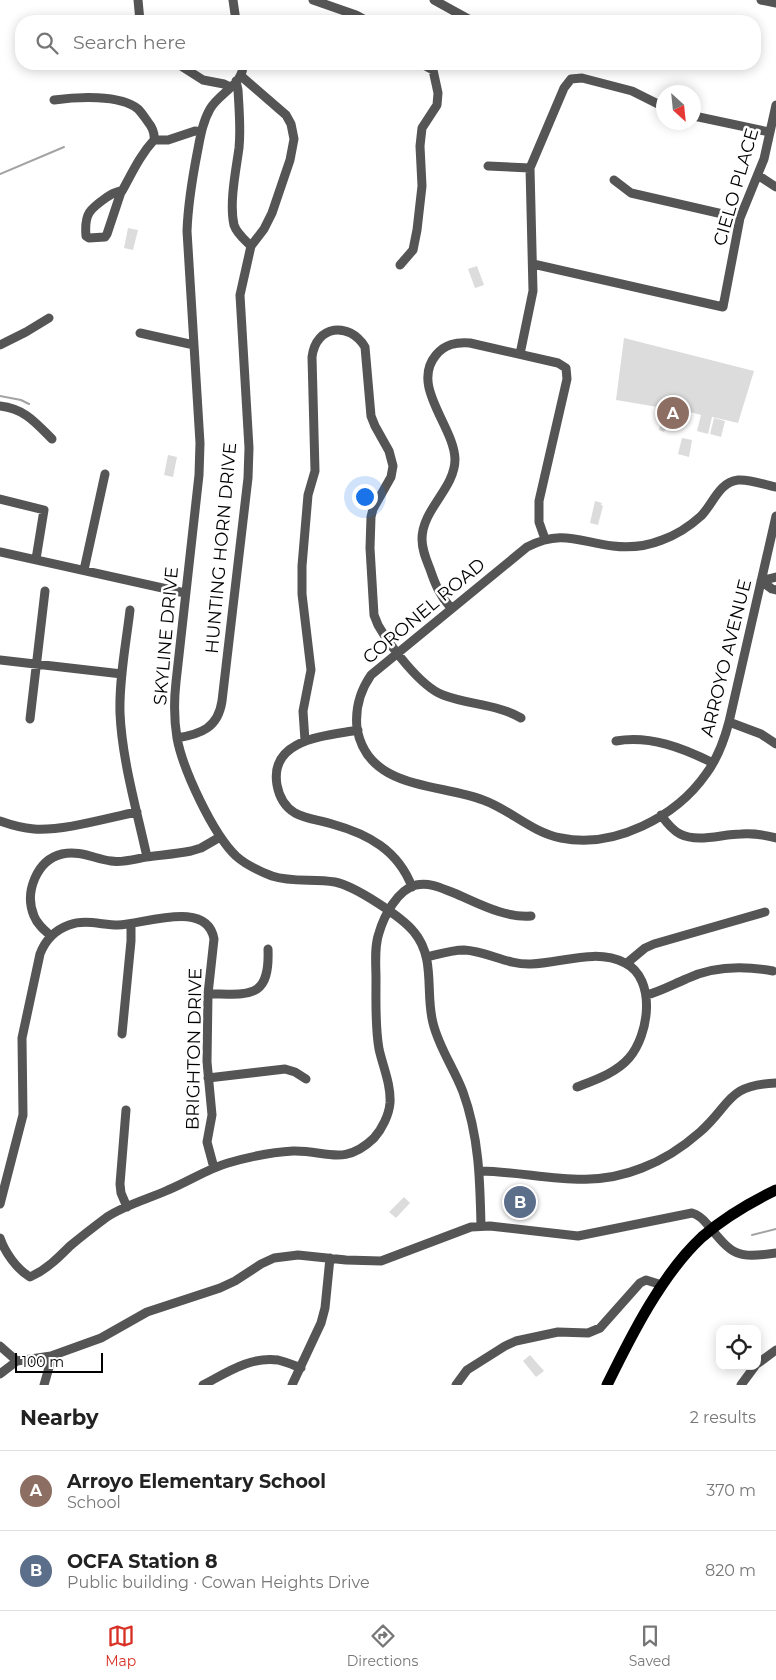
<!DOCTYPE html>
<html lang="en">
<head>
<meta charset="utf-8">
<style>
  :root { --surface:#fff; --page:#f6f6f6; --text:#222; --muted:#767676; --line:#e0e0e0; --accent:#d93025 }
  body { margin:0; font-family:Montserrat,sans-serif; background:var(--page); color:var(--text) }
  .controls { position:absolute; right:15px; bottom:15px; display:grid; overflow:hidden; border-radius:10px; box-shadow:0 2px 12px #0003 }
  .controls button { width:45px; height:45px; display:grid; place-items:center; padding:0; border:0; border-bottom:1px solid var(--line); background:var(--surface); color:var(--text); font:25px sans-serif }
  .compass { position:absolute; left:656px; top:85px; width:45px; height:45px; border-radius:50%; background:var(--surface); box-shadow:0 2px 12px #0003; rotate:153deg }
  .scale { position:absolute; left:15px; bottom:12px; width:88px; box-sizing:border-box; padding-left:5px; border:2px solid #000; border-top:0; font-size:14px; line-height:18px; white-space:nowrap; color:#000; -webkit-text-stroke:4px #fff; paint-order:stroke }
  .you { position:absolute; left:364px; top:496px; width:18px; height:18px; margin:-12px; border:4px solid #fff; border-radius:50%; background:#1a73e8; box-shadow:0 0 0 8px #1a73e833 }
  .badge { display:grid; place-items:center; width:32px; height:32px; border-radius:50%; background:var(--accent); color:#fff; font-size:16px; font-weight:700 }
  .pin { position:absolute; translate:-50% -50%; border:2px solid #fff; box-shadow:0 1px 5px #0006 }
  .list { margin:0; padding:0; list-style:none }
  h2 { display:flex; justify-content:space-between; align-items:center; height:65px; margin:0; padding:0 20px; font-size:21px }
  h2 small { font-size:16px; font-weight:400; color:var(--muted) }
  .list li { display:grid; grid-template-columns:32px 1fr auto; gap:15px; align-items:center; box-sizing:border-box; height:80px; padding:0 20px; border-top:1px solid var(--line) }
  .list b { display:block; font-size:19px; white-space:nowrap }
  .list p { margin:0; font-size:16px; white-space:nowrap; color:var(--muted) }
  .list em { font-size:16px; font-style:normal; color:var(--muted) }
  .icon { flex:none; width:28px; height:28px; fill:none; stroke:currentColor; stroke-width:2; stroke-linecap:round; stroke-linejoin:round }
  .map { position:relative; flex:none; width:776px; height:1385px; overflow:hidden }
  .search { position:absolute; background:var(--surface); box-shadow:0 2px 12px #0003; left:15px; right:15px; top:15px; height:55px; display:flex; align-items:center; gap:12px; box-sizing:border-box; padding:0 18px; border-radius:20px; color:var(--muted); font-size:19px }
  .sheet { height:225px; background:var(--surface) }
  nav { display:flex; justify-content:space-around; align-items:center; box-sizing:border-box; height:70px; border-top:1px solid var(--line); background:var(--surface); font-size:14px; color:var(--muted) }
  nav a { display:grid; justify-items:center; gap:2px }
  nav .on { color:var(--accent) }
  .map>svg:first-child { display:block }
  .green { fill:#dcdcdc }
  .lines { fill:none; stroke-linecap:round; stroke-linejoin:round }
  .stream { stroke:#a3a3a3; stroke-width:2 }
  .minor { stroke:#555; stroke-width:9 }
  .major { stroke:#000; stroke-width:11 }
  .labels { text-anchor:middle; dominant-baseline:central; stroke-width:5; stroke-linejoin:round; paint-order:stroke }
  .street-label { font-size:18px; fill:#000; stroke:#fff }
</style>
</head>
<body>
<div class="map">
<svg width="776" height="1385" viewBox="0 0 776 1385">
  <rect width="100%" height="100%" fill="#fff"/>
  <path class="green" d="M128 228 138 230 133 250 124 248Z
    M477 266 484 285 475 288 468 269Z
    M624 338 754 371 738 423 712 417 708 434 697 431 701 415 690 412 689 415 678 412 669 400 677 414 674 426 669 429 666 428 664 432 659 430 664 408 616 400Z
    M714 418 725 421 721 437 710 434Z
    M682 438 692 440 689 457 678 454Z
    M168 455 177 457 173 477 164 475Z
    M595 501 602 503 601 505 603 506 598 525 590 523Z
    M404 1197 410 1203 396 1218 389 1212Z
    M530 1355 544 1371 536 1377 523 1361Z"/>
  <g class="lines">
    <path class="stream" d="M0 174 64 147
      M0 396 21 400 29 404
      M752 1235 776 1229"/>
    <path class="minor" d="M138 0 140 21
      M233 0 236 21
      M313 0 356 15 367 21
      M434 0 472 21
      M761 0 776 3
      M178 64 203 80 224 84 230 87
      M243 64C244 84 219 93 210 109 202 123 200 139 197 154 192 180 188 205 187 231L200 443 199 475 176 682C174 700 174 720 177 738 183 770 213 834 236 856 246 865 259 871 272 876 293 883 314 878 335 882 355 886 402 917 414 932 436 958 425 993 433 1023 439 1048 454 1068 463 1092 479 1136 480 1180 481 1226
      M236 81 238 90C239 109 241 129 239 148 236 170 229 203 234 225 237 234 245 240 251 246L264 229 272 213 290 160 294 139 291 124 286 115 241 76
      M54 100C76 97 120 94 138 109 142 113 145 118 148 122 152 127 155 133 154 140
      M694 116 769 132
      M488 166 530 168
      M759 176 776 187
      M614 180 631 193 740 218
      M122 191C116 191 112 194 107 197 90 209 84 213 86 236L89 238 105 237 107 234 121 192 122 191C132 173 140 155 154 140H168L195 131 201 132
      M533 264 723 307 740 218 764 159 776 105
      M400 265 413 250 417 230 422 186 420 146 422 128 437 105 438 93 433 70 422 64
      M140 333 194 345
      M0 345 26 332 49 318
      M520 354 533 291 530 168 564 88 571 79 582 78 632 91 664 107
      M0 406C25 409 35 422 52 439
      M776 487C764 485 751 479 738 480 719 482 713 504 701 516 690 526 676 535 662 540 647 546 629 548 613 546 579 542 562 529 527 547L371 675C360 691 355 709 357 728 367 790 439 783 483 800 511 810 531 832 561 838 614 849 676 817 706 774 718 758 724 741 729 722L776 516
      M0 499 44 510 36 559
      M0 552 185 593
      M84 570 105 474
      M776 577 761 581 772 589 776 590
      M451 608C440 596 435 584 430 569 426 559 422 550 422 539 422 509 455 489 455 459 454 426 410 386 436 355 445 344 456 342 470 343L558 363 566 368 567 379 539 501V522L545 539
      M130 610C126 644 119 679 120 713 122 760 137 811 147 857
      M0 660 122 674
      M30 719 45 591
      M729 722 761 734 776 744
      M358 730C327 736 269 738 277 785 279 796 285 807 295 813 306 819 320 820 332 824 368 834 398 850 412 887
      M177 738C201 734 218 728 222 701L248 478 249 448 240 295 251 246
      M305 741 303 711 311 670 302 594V566L308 495 315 471 312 357C316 325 349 321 365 347L371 416 375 426 389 451 393 466 391 477 373 509 371 517 370 548 374 615 378 625C390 646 421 687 443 695 469 705 497 704 521 718
      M616 741C650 735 683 748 713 763
      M661 815C666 822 672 830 680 834 698 843 722 834 741 834 753 833 765 835 776 838
      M0 821C11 825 22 828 34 829 64 831 107 818 137 812
      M51 936C44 930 37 924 34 916 24 892 37 860 62 854 80 850 95 859 111 861 122 863 135 859 146 857 161 855 176 854 191 851L201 848 220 837
      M427 957C439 954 452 950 464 950 487 951 507 965 531 964 562 963 596 948 625 963 657 979 649 1035 629 1058 616 1073 595 1080 577 1087
      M627 963 645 948 654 944 765 912
      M208 994C249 994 270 1000 268 949
      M647 995C661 991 672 985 686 979 713 966 745 966 773 971
      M122 1034 131 941V924
      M208 1078 285 1069 295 1072 306 1079
      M126 1110 120 1184 121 1193 127 1207
      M480 1171C538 1172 585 1191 642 1168 663 1160 683 1147 700 1132 731 1105 726 1085 776 1083
      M0 1204 23 1115 22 1038 40 954C45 941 55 930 69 925 85 919 102 925 118 925 145 924 207 899 214 939L208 994 207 1062 212 1115 207 1142 214 1168
      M0 1238C5 1253 17 1269 30 1277 46 1270 58 1258 70 1246 82 1236 95 1226 107 1217 125 1205 148 1199 168 1190 188 1182 207 1169 228 1163 249 1157 271 1152 293 1151 326 1150 344 1167 374 1138 382 1129 389 1115 390 1103 391 1084 383 1067 379 1049 375 1026 376 1003 376 979 376 965 374 947 379 933 384 916 397 890 416 885 430 882 441 888 454 893 478 903 504 918 531 916
      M0 1346 17 1361
      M757 1364 776 1350
      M0 1374 17 1361 51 1356 101 1338 147 1312 220 1288 235 1281 261 1264 274 1258 298 1255 346 1260 381 1261 471 1227 490 1226 578 1236 692 1213C699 1215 703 1219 707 1224 733 1255 735 1259 776 1253
      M44 1385 50 1364 51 1356
      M203 1385C226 1373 251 1356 278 1360 286 1362 293 1365 301 1368
      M292 1385 321 1323 325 1308 330 1258
      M456 1385 467 1370 505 1346 516 1341 558 1332 588 1333 600 1328 640 1283 646 1280 662 1285
      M741 1385 755 1366"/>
    <path class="major" d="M607 1385C631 1336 662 1274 702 1237 725 1217 749 1203 776 1190"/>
  </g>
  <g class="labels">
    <g class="street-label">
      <text transform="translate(736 187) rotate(-74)">CIELO PLACE</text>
      <text transform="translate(221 548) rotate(-85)">HUNTING HORN DRIVE</text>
      <text transform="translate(424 611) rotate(-40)">CORONEL ROAD</text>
      <text transform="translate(166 636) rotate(-85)">SKYLINE DRIVE</text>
      <text transform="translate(726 658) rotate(-76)">ARROYO AVENUE</text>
      <text transform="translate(194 1049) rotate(-89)">BRIGHTON DRIVE</text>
    </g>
  </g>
</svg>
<div class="controls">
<button><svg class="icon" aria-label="locate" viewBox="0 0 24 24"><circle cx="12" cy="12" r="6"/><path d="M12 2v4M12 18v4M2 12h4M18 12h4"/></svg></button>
</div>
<svg class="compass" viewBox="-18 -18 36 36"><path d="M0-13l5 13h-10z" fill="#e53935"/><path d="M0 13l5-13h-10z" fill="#767676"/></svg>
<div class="scale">100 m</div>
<div class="you"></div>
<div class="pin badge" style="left:673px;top:413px;background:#8d6e63">A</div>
<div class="pin badge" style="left:520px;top:1202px;background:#5c6f8a">B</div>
<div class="search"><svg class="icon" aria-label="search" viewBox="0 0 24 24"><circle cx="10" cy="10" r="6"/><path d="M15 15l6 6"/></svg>Search here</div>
</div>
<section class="sheet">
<h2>Nearby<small>2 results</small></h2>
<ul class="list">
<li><span class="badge" style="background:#8d6e63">A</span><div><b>Arroyo Elementary School</b><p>School</p></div><em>370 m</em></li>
<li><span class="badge" style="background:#5c6f8a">B</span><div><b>OCFA Station 8</b><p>Public building · Cowan Heights Drive</p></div><em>820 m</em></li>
</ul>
</section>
<nav>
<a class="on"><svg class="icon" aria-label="map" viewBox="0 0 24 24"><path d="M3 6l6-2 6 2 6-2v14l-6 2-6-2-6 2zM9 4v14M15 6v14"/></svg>Map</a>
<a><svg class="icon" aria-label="directions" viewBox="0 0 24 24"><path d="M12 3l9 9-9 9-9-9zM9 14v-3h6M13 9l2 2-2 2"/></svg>Directions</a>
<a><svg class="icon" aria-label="saved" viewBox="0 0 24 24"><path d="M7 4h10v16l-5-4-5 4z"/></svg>Saved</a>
</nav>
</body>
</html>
